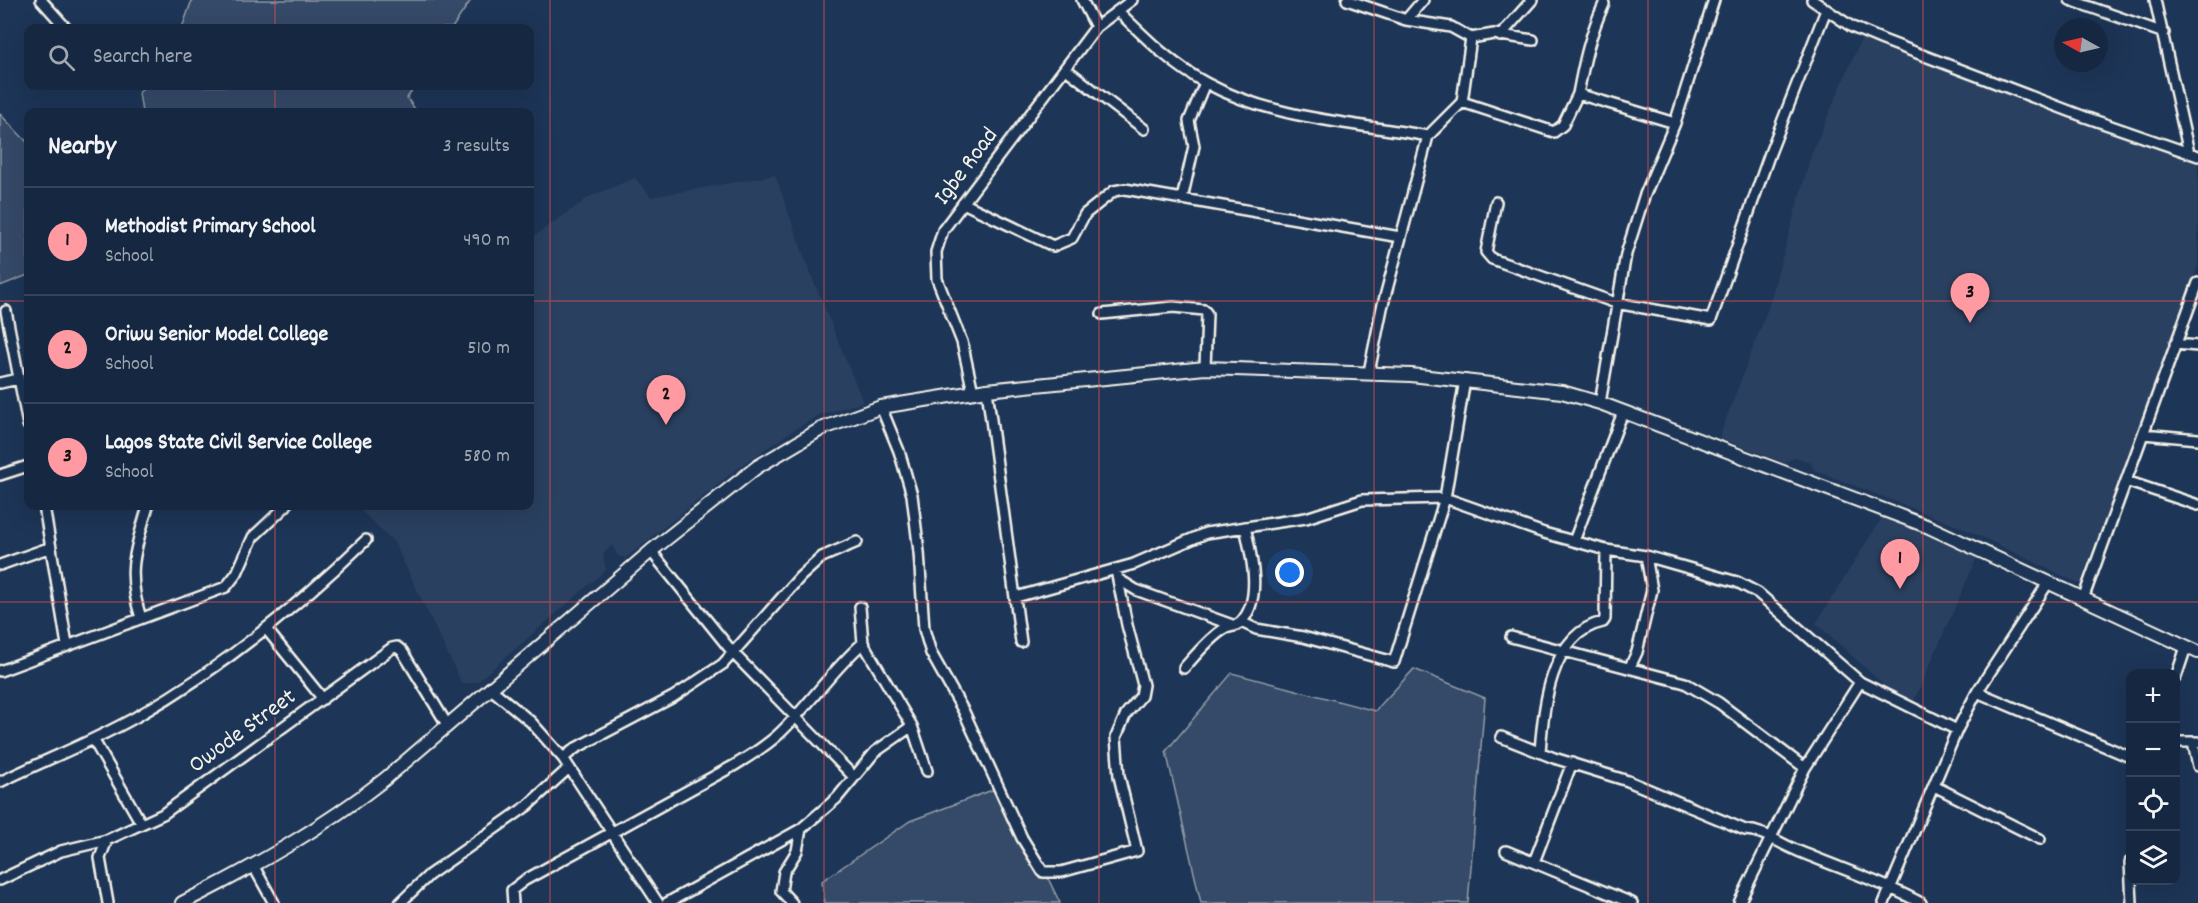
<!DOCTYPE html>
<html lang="en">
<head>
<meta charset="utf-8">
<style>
  :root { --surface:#162841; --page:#1f3048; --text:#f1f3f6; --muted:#9ea6b1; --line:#35445a; --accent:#ff9aa2 }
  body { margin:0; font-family:Dekko,sans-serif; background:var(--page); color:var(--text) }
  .controls { position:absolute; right:18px; bottom:18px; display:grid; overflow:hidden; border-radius:12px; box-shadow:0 6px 24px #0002 }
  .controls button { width:54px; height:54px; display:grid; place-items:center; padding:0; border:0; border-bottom:2px solid var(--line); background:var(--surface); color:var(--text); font:30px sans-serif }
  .compass { position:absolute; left:2054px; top:18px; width:54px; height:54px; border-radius:50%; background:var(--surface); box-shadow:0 6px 24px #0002; rotate:278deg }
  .you { position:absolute; left:1290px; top:573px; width:21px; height:21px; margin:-15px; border:4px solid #fff; border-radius:50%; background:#1a73e8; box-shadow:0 0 0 9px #1a73e833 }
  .badge { display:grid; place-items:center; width:39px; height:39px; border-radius:50%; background:var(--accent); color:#111; font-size:20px; font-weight:700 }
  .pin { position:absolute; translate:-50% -50px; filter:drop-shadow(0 2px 3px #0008) }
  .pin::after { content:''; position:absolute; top:32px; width:21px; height:18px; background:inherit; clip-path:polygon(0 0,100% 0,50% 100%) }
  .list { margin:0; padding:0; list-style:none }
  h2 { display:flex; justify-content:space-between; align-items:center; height:78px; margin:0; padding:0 24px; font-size:26px }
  h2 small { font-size:20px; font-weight:400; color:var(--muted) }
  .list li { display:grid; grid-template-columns:39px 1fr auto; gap:18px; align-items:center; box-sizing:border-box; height:108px; padding:0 24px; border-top:2px solid var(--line) }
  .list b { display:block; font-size:22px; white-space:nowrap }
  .list p { margin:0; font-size:20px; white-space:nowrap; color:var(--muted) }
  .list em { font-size:20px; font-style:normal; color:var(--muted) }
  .icon { flex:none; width:33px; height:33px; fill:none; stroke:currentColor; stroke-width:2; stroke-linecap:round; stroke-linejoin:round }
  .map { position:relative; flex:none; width:2198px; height:903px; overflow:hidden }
  .search { position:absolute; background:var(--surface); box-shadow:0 6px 24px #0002; left:24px; top:24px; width:510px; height:66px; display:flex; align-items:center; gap:15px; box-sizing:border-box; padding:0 21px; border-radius:12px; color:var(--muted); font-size:22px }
  .panel { position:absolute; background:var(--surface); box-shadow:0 6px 24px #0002; left:24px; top:108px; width:510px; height:402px; border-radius:12px }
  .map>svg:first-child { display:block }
  .built { fill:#2a4060 }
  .green { fill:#354a67; stroke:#949ea8; stroke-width:1.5 }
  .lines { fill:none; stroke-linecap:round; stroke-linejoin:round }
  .minor-casing { stroke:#f4f1e8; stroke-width:14 }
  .major-casing { stroke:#f4f1e8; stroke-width:16 }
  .minor { stroke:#1d3557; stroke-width:9 }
  .major { stroke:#1d3557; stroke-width:12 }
  .grid { fill:none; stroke:#dc504e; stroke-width:1.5; stroke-opacity:0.55 }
  .labels { text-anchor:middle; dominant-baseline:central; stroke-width:4.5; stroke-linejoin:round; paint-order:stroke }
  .street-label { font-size:24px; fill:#f4f1e8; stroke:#1d3557 }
</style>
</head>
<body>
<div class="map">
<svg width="2198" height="903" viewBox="0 0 2198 903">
  <rect width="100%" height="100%" fill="#1d3557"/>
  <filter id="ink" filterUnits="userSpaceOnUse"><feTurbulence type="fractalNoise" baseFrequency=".0167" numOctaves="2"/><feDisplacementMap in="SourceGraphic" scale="12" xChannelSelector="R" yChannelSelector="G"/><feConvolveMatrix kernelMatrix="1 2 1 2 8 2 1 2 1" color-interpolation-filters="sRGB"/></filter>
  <g filter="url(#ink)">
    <path class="built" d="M1862 37 1953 73 2198 161V266L2080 584 1963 528 1814 470 1810 462 1795 457 1785 463 1719 438 1768 308 1811 155Z
      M775 175 808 267 863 402 819 415 786 435 742 465 626 558 618 556 612 545 603 554 606 570 477 682 462 684 394 542 356 506H530V239L591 196 635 178 651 197Z
      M1883 516 1978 555 1914 701 1884 685 1816 623Z"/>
    <path class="green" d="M192 0H471L452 28H182Z
      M144 86H415L407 98 417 112H142L139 93Z
      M0 114 28 143V275L0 286Z
      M1414 669 1485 698 1468 903H1201L1166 751 1232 673 1375 711Z
      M1003 786 1060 903H825L822 881 910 821Z"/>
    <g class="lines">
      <defs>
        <path id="minor" d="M41 0 66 28
          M1082 0 1096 27
          M1347 0 1406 20 1451 27 1471 38 1494 34 1533 40
          M1812 0 1852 27 1883 40 2085 117 2198 156
          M2070 0 2164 33
          M2155 0 2189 153
          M1118 11C1146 38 1172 65 1206 83 1272 119 1355 123 1428 136
          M1406 20 1423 0
          M1500 36 1532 0
          M1066 69 1144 129
          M1578 94C1584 62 1590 34 1604 4
          M1462 102 1554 132 1563 125 1578 94 1675 123
          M1182 199 1194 146 1189 121 1205 83
          M1496 202 1486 252 1492 259 1616 303 1711 320 1770 153 1826 10
          M963 203 1053 246 1072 238 1085 214 1114 191 1125 189 1400 237
          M6 311 28 425
          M1102 314 1173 307 1204 310 1207 314 1205 368
          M2175 344 2198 346
          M1369 372 1382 308 1428 136 1462 102 1471 38
          M0 383 18 379
          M987 390 1021 642
          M973 392 962 342 937 279 936 252 943 230 1096 27 1132 0
          M1600 403 1626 254 1644 197 1675 123 1714 0
          M881 407 899 451 912 495 919 552 924 629 931 653 964 712 1022 838 1043 872H1061L1137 851 1119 776 1116 737 1126 714 1141 696 1143 685 1127 625 1116 570
          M2143 434 2198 439
          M0 475 28 466
          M2126 481 2198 505
          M44 506 67 645
          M1574 541 1623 412
          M651 551 734 654 854 777
          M0 565 51 547
          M1118 579 1136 590 1235 626
          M1016 597 1134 564 1206 533 1306 518 1362 500 1445 498 1544 533 1606 550 1646 556 1737 582 1758 593 1860 682 1957 730
          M2083 599 2198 283
          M141 618C126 571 135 551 148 506
          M1241 622 1256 629 1303 637 1394 662 1445 498 1465 380
          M267 630 323 699
          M1511 637 1685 683 1719 703 1805 768
          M1630 667 1637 652 1652 590 1646 556
          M1184 668C1195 656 1209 638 1224 629 1229 626 1236 627 1241 622 1263 599 1251 554 1245 527
          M0 671 226 587 237 573 253 537 286 506
          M2176 677 2186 647
          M490 688 531 722 563 758 658 903
          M1977 692 2130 757
          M912 726 927 771
          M1501 737 1554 758 1628 781 1745 830C1765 831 1778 843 1796 850 1838 868 1881 881 1921 903
          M93 739 141 823
          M2176 742H2198
          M2193 742 2198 766
          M1540 752C1543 709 1550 633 1603 622L1605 619 1606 550
          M563 758 576 748 673 697 723 664 800 577 822 557 857 542
          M0 782C45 760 92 742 136 717 221 669 296 608 366 540
          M1934 786 2040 839
          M107 840 100 858 108 903
          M1506 851 1632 903
          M1534 862 1572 763
          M2130 862 2132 903
          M254 867 274 903
          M0 880 61 851 107 840 163 814 392 648 397 647 402 651 448 726
          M400 903 429 875 527 806 569 768
          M513 903 512 890 525 880 735 765C751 755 768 745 781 732 810 704 832 670 863 643
          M667 903 801 829 837 798 875 752 912 726 863 643 860 607
          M792 903 781 891 784 872 797 851 801 829
          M1739 903 1805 768 1860 682
          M1884 903 1957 730 1977 692 2048 583"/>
        <path id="major" d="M182 903C254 867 321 829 385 779L651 551 757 467 821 429 881 407 987 390 1205 368 1411 375 1562 392 1600 403 1929 527 2198 652"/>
      </defs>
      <use href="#minor" class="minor-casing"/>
      <use href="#major" class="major-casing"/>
      <use href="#minor" class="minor"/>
      <use href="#major" class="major"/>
    </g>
  </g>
  <path class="grid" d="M275 0V28M550 0V903M824 0V903M1099 0V903M1374 0V903M1648 0V903M1923 0V903M275 86V112M0 301H28M530 301H2198M275 506V903M0 602H2198"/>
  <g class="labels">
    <g class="street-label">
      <text transform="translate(967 167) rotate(-53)">Igbe Road</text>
      <text transform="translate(243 732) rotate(-36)">Owode Street</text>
    </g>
  </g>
</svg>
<div class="controls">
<button>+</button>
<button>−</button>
<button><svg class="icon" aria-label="locate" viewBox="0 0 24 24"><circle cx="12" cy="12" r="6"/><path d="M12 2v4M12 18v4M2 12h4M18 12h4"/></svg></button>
<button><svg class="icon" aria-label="layers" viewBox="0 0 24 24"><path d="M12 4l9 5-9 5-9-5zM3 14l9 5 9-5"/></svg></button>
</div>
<svg class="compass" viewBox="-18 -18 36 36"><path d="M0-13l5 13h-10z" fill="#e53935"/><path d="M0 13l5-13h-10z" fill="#9ea6b1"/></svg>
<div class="you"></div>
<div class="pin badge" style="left:1900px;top:589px">1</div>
<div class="pin badge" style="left:666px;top:425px">2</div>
<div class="pin badge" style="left:1970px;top:323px">3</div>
<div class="search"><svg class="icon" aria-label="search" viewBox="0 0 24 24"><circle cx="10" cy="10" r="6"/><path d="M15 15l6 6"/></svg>Search here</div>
<section class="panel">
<h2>Nearby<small>3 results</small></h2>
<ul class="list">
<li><span class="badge">1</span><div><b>Methodist Primary School</b><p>School</p></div><em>490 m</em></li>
<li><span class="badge">2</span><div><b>Oriwu Senior Model College</b><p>School</p></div><em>510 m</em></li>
<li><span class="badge">3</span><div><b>Lagos State Civil Service College</b><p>School</p></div><em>580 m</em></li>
</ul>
</section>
</div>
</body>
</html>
